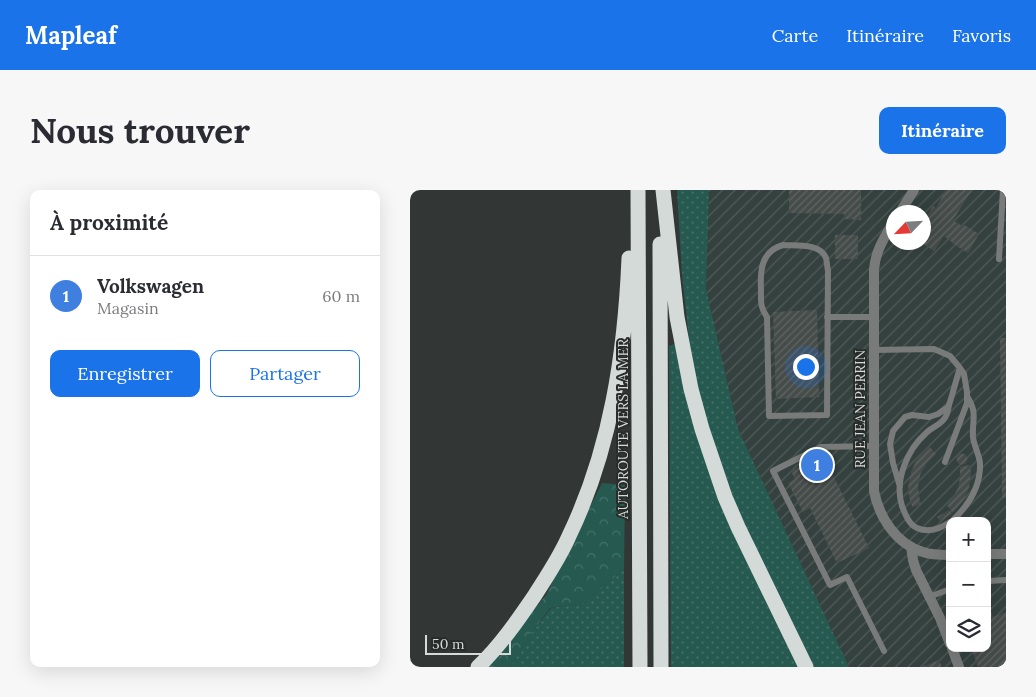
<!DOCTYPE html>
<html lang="fr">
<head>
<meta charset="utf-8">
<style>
  :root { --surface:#fff; --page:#f7f7f7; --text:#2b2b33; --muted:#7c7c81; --line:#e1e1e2; --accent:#1a73e8 }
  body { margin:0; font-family:Lora,serif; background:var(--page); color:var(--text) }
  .controls { position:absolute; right:15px; bottom:15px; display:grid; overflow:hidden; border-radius:10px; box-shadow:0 5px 20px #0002 }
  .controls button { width:45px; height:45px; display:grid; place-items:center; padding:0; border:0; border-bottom:1px solid var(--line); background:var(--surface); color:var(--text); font:25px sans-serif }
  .compass { position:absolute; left:476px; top:15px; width:45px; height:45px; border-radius:50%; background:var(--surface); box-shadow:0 5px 20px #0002; rotate:245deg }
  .scale { position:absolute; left:15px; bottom:12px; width:86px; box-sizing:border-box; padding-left:5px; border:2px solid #d6dad9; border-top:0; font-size:14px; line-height:18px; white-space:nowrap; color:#d6dad9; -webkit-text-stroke:4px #282d2c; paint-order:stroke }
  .you { position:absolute; left:395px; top:176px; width:18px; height:18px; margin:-12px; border:4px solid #fff; border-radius:50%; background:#1a73e8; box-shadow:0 0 0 8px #1a73e833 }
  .badge { display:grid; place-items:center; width:32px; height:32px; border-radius:50%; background:var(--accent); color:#fff; font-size:16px; font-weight:700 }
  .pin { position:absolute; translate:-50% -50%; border:2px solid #fff; box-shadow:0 1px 5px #0006 }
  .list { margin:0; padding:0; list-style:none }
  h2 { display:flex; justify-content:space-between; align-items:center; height:65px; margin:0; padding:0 20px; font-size:21px }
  h2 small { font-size:16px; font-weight:400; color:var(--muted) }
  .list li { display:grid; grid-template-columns:32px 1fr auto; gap:15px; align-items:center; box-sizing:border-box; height:80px; padding:0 20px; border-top:1px solid var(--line) }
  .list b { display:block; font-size:19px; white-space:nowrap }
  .list p { margin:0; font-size:16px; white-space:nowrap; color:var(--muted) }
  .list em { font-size:16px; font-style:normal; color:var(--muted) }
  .actions { display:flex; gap:10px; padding:15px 20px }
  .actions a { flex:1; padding:11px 0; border:1px solid var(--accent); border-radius:10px; text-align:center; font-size:18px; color:var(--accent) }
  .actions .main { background:var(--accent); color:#fff }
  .icon { flex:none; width:28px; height:28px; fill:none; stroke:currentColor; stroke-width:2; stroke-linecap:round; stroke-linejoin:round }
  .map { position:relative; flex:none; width:596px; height:477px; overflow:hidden; border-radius:10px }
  header { display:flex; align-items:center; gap:30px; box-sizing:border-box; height:70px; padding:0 25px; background:var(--accent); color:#fff }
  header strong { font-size:24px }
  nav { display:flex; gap:28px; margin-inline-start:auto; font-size:18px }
  .intro { display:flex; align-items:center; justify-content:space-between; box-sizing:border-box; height:120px; padding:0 30px }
  h1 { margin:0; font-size:35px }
  .button { padding:12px 22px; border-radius:10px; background:var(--accent); color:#fff; font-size:18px; font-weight:700 }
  main { display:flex; gap:30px; padding:0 30px }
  aside { flex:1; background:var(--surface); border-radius:10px; box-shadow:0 5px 20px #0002 }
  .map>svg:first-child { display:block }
  .industrial { fill:url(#industrial-furrows); fill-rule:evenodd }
  .grass { fill:url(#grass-dots) }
  .forest { fill:url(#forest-crowns) }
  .building { fill:url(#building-hatch) }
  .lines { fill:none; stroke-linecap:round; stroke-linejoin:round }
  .service { stroke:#787b7a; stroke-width:6 }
  .minor { stroke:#787b7a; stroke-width:10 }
  .motorway { stroke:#d3dad8; stroke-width:15 }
  .labels { text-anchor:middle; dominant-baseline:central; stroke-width:4; stroke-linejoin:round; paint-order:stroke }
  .street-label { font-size:14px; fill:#d6dad9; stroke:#282d2c }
</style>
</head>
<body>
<header>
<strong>Mapleaf</strong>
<nav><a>Carte</a><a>Itinéraire</a><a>Favoris</a></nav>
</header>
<div class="intro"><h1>Nous trouver</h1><a class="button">Itinéraire</a></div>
<main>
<aside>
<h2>À proximité<small></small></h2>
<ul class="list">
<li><span class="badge" style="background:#3f7fe0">1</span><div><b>Volkswagen</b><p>Magasin</p></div><em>60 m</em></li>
</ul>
<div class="actions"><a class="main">Enregistrer</a><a>Partager</a></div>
</aside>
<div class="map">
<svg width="596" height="477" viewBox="0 0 596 477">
  <defs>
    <pattern id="industrial-furrows" width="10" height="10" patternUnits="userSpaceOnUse" patternTransform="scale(1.25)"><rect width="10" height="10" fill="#34413e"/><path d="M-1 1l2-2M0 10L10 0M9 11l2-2" fill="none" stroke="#515c59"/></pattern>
    <pattern id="grass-dots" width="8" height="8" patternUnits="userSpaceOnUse" patternTransform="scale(1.25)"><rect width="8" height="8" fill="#265a51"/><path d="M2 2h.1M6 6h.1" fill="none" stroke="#457169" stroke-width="1.8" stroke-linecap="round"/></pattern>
    <pattern id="forest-crowns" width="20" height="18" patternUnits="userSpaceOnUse" patternTransform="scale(1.25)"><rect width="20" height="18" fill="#265a51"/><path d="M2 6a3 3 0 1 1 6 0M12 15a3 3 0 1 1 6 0" fill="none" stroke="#457169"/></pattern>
    <pattern id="building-hatch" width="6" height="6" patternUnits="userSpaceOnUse" patternTransform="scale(1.25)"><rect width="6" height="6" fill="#464c4a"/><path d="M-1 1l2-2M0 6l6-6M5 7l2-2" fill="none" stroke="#606564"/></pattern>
  </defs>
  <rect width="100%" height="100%" fill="#323736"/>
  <path class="industrial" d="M299 0H596V477H439L328 239 296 99ZM483 22H514V52H483ZM540 331H577V458H540Z"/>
  <path class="grass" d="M267 0H299L296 99 328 239 439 477H261L259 156 279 149 272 84Z
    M214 379V477H100L125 438 141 418 174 413Z"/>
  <path class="forest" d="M192 293 215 295 214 379 174 413 140 418 125 438 100 477H77L136 405Z"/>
  <path class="building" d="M379 0H449L451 1V30L434 29V24L379 23Z
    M536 0H562L543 30 552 36 553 34 569 44 558 63 542 53V52L534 46 524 61 510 52H514V31L523 16 526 18Z
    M425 45H448V69H425Z
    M407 120 409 207 366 209 363 122Z
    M590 148H596V308H592V303Z
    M519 256 526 264 517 273 510 285 508 297 509 306 511 314 502 317 499 306 498 298 501 282 506 271 511 264Z
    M546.5 269a5.5 5.5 0 1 1 11 0a5.5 5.5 0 1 1-11 0Z
    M413 265 459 358 427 373 400 318 393 322 378 293 385 289 381 281Z
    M560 275 561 282 559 298 553 311 543 323 537 315 543 307 548 298 550 288V277Z
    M539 320 542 324 530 331 527 327Z
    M577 412 583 427 596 422V477H568L561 458H577Z
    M529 470 532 477H512Z"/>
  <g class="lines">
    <path class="service" d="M373 55C387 56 410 53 416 68 417 72 417 76 418 81L417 225 359 226 357 127C350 117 351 112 351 100 350 81 351 61 373 55Z
      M589 69 593 0
      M417 127H464
      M464 160 524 159 540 166 550 178 554 184 557 202V213L535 272
      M464 256 411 257 363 281 420 395 437 387 474 461
      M490 297 483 273 480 254 483 241 495 227 502 225 519 227 528 224 538 217
      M542 331C558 316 571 296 570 273 569 264 564 256 563 247 562 228 568 224 557 206
      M540 332C530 339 518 343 507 338 499 335 495 324 492 316 484 291 497 260 516 243 523 236 532 235 536 226 538 222 538 219 539 215 543 203 546 190 550 178
      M577 391 596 390
      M519 407 540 399"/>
    <path class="minor" d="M490 22 504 0
      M483 33C474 48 465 62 464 80V301C469 327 486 354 513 362 521 365 531 365 540 365
      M501 357 503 370 506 380 530 428 540 454
      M577 364H596
      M542 458 549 477"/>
    <path class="motorway" d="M228 0 230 477
      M253 0 267 127 281 199 292 239 315 307 328 337 396 477
      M250 54 251 477
      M68 477C90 456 108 430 125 405 137 386 150 367 159 346 201 259 215 163 219 68"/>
  </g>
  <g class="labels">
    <g class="street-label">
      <text transform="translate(450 219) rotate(-90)">RUE JEAN PERRIN</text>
      <text transform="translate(213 239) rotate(-90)">AUTOROUTE VERS LA MER</text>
    </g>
  </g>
</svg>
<div class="controls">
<button>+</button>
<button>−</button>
<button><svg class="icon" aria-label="layers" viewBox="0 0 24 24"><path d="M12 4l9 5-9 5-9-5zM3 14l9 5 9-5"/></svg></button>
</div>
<svg class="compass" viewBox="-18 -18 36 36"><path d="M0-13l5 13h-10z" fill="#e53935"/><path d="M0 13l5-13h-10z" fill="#7c7c81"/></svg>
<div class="scale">50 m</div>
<div class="you"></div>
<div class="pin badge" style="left:407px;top:275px;background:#3f7fe0">1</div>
</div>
</main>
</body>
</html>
